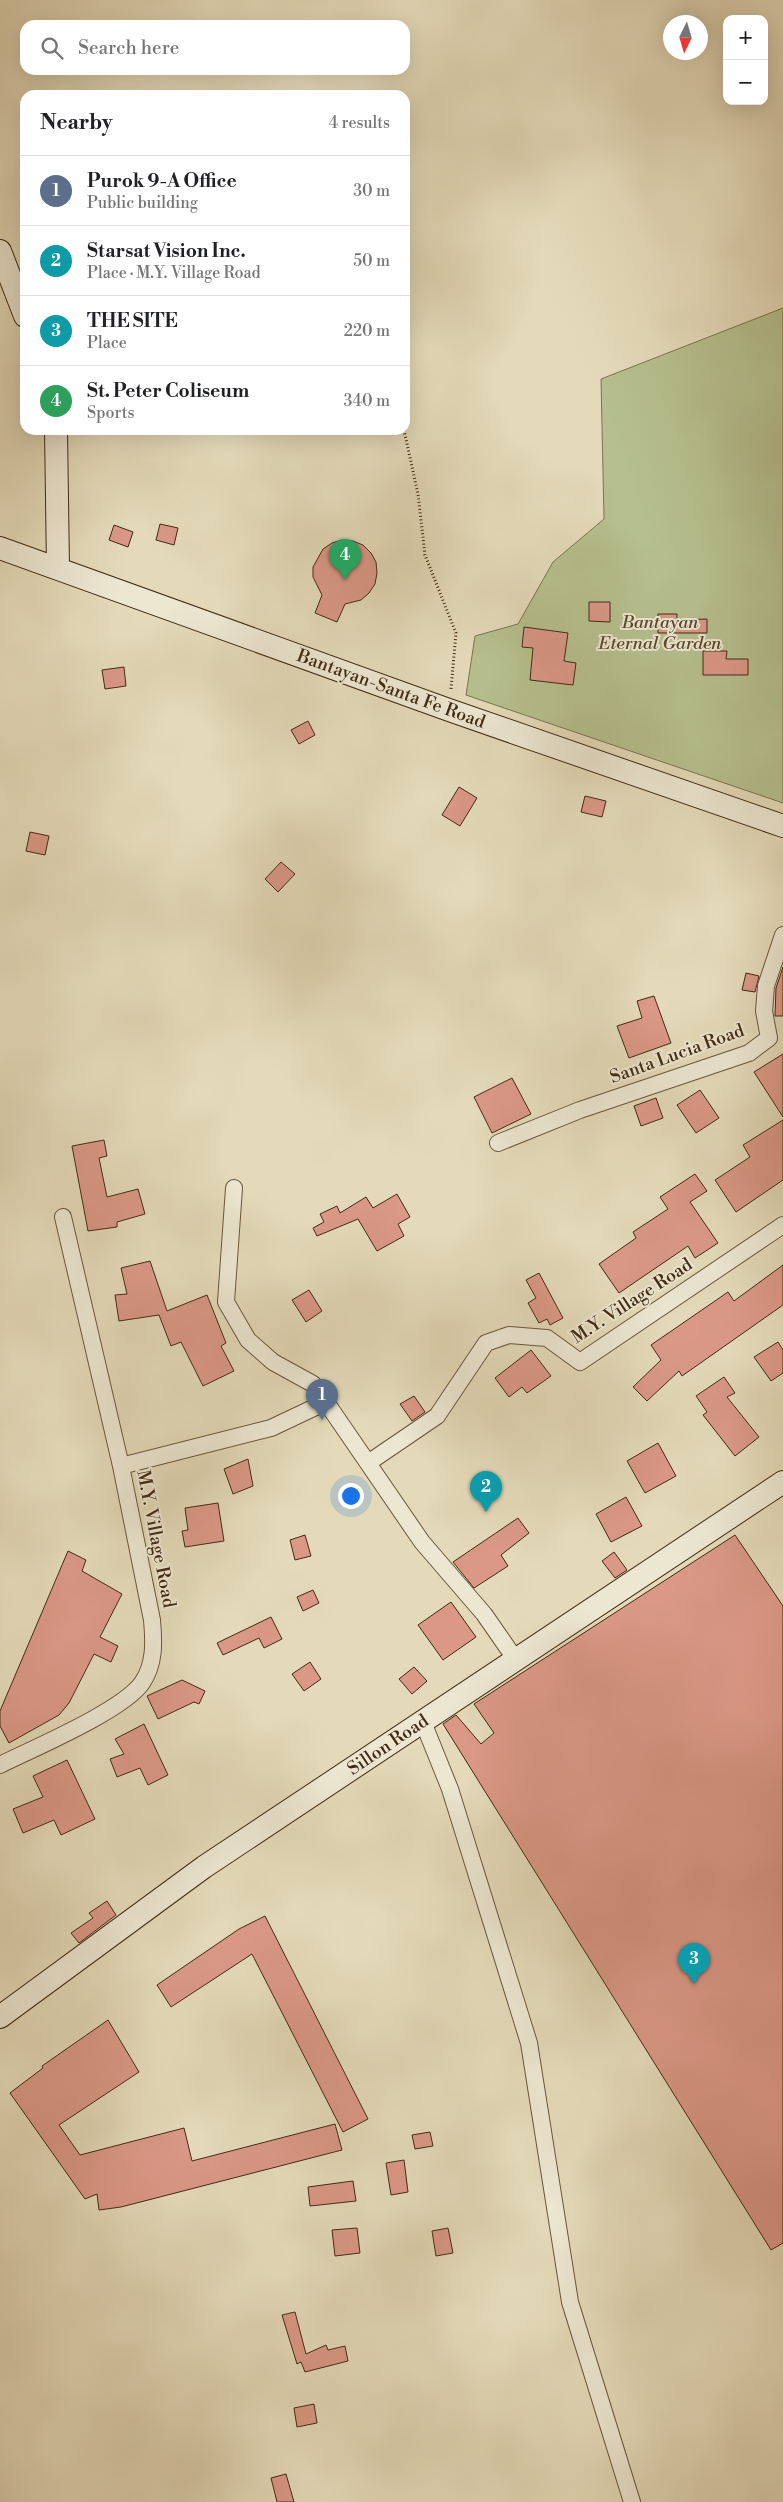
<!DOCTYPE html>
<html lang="en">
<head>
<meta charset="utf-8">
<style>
  :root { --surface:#fff; --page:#f2f2f2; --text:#202124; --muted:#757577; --line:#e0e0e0; --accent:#0b8043 }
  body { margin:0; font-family:"Libre Bodoni",serif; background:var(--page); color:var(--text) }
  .controls { position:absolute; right:15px; top:15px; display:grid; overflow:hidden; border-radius:10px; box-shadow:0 5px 20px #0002 }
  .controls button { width:45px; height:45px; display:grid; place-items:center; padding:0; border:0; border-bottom:1px solid var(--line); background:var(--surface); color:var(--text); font:25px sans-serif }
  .compass { position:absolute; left:663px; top:15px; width:45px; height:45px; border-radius:50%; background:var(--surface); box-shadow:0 5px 20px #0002; rotate:185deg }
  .you { position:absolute; left:350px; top:1495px; width:18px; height:18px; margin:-12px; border:4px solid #fff; border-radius:50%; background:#1a73e8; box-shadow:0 0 0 8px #1a73e833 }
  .badge { display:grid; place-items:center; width:32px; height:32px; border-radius:50%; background:var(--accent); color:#fff; font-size:16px; font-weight:700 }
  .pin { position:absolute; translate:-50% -41px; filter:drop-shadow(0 1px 2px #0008) }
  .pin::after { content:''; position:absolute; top:26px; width:18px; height:15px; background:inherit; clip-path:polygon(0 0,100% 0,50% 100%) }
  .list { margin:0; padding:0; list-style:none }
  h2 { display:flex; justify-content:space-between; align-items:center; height:65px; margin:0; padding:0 20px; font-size:21px }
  h2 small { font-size:16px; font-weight:400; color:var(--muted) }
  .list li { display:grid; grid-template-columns:32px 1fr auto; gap:15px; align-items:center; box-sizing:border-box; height:70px; padding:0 20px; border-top:1px solid var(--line) }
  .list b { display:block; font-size:19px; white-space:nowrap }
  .list p { margin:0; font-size:16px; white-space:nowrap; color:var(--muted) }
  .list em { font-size:16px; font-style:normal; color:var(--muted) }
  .icon { flex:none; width:28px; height:28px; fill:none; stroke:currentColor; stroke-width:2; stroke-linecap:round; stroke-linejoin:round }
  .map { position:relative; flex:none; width:783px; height:2502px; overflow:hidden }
  .search { position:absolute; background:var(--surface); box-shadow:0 5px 20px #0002; left:20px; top:20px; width:390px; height:55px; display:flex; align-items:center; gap:12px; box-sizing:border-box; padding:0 18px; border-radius:15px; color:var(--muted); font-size:19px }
  .panel { position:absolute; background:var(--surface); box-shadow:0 5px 20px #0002; left:20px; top:90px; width:390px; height:345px; border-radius:15px }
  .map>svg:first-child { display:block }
  .green { fill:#b6bf8e; stroke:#7c7450 }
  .building { fill:#db9887; stroke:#422a12 }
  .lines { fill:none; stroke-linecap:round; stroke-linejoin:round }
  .street-casing { stroke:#6a563c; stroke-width:18 }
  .secondary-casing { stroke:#422a12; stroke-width:24 }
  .path { stroke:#422a12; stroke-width:3; stroke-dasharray:1 2.5; stroke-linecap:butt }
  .street { stroke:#ede7d2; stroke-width:16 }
  .secondary { stroke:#ede7d2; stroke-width:22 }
  .labels { text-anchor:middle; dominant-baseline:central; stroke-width:4; stroke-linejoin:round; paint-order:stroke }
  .park-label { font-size:18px; font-style:italic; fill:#59482b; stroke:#ede7d2 }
  .street-label { font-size:18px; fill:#422a12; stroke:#ede7d2 }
</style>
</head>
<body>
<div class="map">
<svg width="783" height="2502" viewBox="0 0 783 2502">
  <rect width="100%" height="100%" fill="#e4dab9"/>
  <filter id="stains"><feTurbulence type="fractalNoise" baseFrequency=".004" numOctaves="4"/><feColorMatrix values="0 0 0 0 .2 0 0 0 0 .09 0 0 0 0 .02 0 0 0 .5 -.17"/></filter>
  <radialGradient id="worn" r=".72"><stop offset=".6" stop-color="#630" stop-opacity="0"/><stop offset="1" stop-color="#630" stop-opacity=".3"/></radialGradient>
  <path class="green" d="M783 308V803L466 695 475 636 518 624 553 562 604 519 601 379Z"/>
  <path class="building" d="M160 524 178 528 174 545 156 540Z
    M114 525 133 532 128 547 109 540Z
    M342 540 353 541 363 545 371 553 376 562 377 573 375 584 369 593 361 600 345 604 337 622 315 613 322 595 313 577V567L323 549 332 543Z
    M589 602H610V622L589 621Z
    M658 614H677V620L707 619V633H658Z
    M524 627 568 633 564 661 576 663 573 685 530 680 533 648 522 647Z
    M703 651H727L726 659H748V675H703Z
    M124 667 126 686 105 689 102 670Z
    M308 721 315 735 299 744 291 730Z
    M459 787 477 798 460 826 442 815Z
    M585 796 606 801 602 817 581 812Z
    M30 832 49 836 45 855 26 851Z
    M281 862 295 874 278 892 265 879Z
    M783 967V1016H775L776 988Z
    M746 973 759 976 755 992 742 990Z
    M654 996 671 1043 629 1058 617 1026 642 1018 637 1001Z
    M783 1054V1117L754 1072Z
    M512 1078 531 1114 492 1133 474 1097Z
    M700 1090 719 1118 696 1133 677 1105Z
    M656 1098 663 1118 641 1126 634 1106Z
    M783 1120V1180L736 1212 715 1180 750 1157 743 1145Z
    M104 1140 107 1156 99 1158 107 1197 138 1189 145 1214 117 1222V1227L88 1231 72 1146Z
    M695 1174 707 1191 690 1202 718 1243 695 1258 688 1246 619 1293 599 1264 636 1238 633 1232 668 1209 660 1197Z
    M397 1194 410 1217 398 1224 404 1236 377 1251 358 1219 317 1236 313 1228 324 1222 320 1214 337 1206 340 1213 366 1197 373 1208Z
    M150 1261 167 1311 207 1295 226 1343 221 1346 234 1371 203 1386 181 1342 171 1346 159 1315 119 1321 115 1295 127 1294 121 1268Z
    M783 1265V1305L682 1376 679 1371 647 1401 633 1387 661 1360 651 1345 728 1292 734 1301Z
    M539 1273 563 1318 550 1325 547 1319 539 1323 528 1303 536 1298 526 1280Z
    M309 1290 322 1311 306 1322 292 1300Z
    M778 1342 783 1350V1373L771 1381 754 1357Z
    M531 1350 551 1376 527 1393 522 1387 509 1397 495 1378Z
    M724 1377 735 1393 727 1397 759 1437 735 1456 703 1415 707 1412 696 1396Z
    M414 1396 425 1412 412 1421 400 1404Z
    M658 1443 676 1476 645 1493 627 1461Z
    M248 1459 253 1486 233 1494 224 1469Z
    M626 1497 642 1526 611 1542 596 1514Z
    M218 1503 224 1541 185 1547 182 1531 188 1530 185 1508Z
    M518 1518 529 1533 501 1555 508 1566 474 1588 453 1562Z
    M305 1535 311 1556 295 1560 290 1540Z
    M735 1535 783 1606V2243L771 2250 443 1724 456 1715 481 1744 494 1733 474 1704Z
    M68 1551 86 1560 82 1571 122 1594 100 1637 118 1646 111 1662 94 1654 69 1703 59 1715 9 1743 0 1726V1711Z
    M614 1552 627 1570 615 1578 602 1561Z
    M313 1590 319 1603 303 1611 297 1597Z
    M451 1602 476 1637 443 1660 418 1625Z
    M271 1617 282 1639 264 1648 259 1638 223 1655 217 1643Z
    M310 1662 321 1679 304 1691 292 1674Z
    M414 1667 427 1681 412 1694 399 1679Z
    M182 1680 205 1691 199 1704 194 1702 158 1719 147 1696Z
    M144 1724 168 1775 148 1785 140 1768 117 1777 110 1759 124 1754 115 1739Z
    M67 1760 95 1819 61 1835 54 1820 23 1833 13 1809 43 1797 33 1776Z
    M107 1901 116 1915 79 1943 71 1933 93 1918 89 1913Z
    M265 1916 368 2119 343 2132 252 1954 171 2007 157 1985 239 1929Z
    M108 2020 139 2072 59 2125 80 2155 184 2128 192 2161 335 2124 342 2150 121 2207 99 2210 97 2194 85 2199 10 2093 43 2068 42 2066Z
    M430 2132 433 2146 415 2149 412 2135Z
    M404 2160 408 2192 391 2195 386 2163Z
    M353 2181 356 2201 310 2206 308 2187Z
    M357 2228 360 2253 335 2256 332 2230Z
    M448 2228 453 2253 436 2256 432 2231Z
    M295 2312 306 2354 326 2345 328 2350 345 2346 348 2361 305 2372 301 2362 297 2364 282 2315Z
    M314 2404 317 2423 297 2427 294 2408Z
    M286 2474 294 2502H277L271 2478Z"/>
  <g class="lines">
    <defs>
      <path id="street" d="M498 1143 580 1110 749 1053 769 1038 764 1011 766 986 783 935
        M234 1188 226 1302 248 1340 273 1362 313 1384 326 1402
        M63 1217 121 1466
        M368 1463 437 1416 486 1343 509 1335 547 1338 580 1362 783 1225
        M423 1722 450 1789 529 2043 570 2302 632 2502
        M0 1765C34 1748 122 1711 142 1683 155 1664 154 1642 152 1620L121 1466 271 1428 326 1402 422 1542 484 1614 516 1660"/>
      <path id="secondary" d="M0 251 25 316
        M56 430 58 568
        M0 548 449 710 783 826
        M0 2017 204 1867 783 1482"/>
    </defs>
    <use href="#street" class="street-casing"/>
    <use href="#secondary" class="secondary-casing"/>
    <path class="path" d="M404 430 418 494 425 555 456 633 451 689"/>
    <use href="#street" class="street"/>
    <use href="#secondary" class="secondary"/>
  </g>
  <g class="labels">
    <g class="park-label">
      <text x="660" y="622">Bantayan<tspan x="660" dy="21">Eternal Garden</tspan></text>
    </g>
    <g class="street-label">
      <text transform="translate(391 689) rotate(20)">Bantayan-Santa Fe Road</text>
      <text transform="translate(677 1054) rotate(-20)">Santa Lucia Road</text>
      <text transform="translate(632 1301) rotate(-33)">M.Y. Village Road</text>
      <text transform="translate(156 1539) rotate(79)">M.Y. Village Road</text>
      <text transform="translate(388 1745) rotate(-34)">Sillon Road</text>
    </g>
  </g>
  <rect width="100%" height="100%" filter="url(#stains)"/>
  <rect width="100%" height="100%" fill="url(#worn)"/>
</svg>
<div class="controls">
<button>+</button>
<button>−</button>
</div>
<svg class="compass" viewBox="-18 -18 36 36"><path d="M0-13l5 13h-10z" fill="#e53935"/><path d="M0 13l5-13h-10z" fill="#757577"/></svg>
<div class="you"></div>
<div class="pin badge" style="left:322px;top:1420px;background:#5c6f8a">1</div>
<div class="pin badge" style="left:486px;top:1512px;background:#0f9aa8">2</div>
<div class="pin badge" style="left:694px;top:1984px;background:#0f9aa8">3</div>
<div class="pin badge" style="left:345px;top:580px;background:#2e9e5b">4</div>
<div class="search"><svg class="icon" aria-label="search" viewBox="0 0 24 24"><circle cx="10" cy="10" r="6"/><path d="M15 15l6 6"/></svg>Search here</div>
<section class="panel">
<h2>Nearby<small>4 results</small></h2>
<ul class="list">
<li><span class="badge" style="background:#5c6f8a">1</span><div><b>Purok 9-A Office</b><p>Public building</p></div><em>30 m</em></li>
<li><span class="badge" style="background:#0f9aa8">2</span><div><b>Starsat Vision Inc.</b><p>Place · M.Y. Village Road</p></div><em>50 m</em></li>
<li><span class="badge" style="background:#0f9aa8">3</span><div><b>THE SITE</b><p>Place</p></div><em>220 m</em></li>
<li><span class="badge" style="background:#2e9e5b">4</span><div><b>St. Peter Coliseum</b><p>Sports</p></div><em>340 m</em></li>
</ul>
</section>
</div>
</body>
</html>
